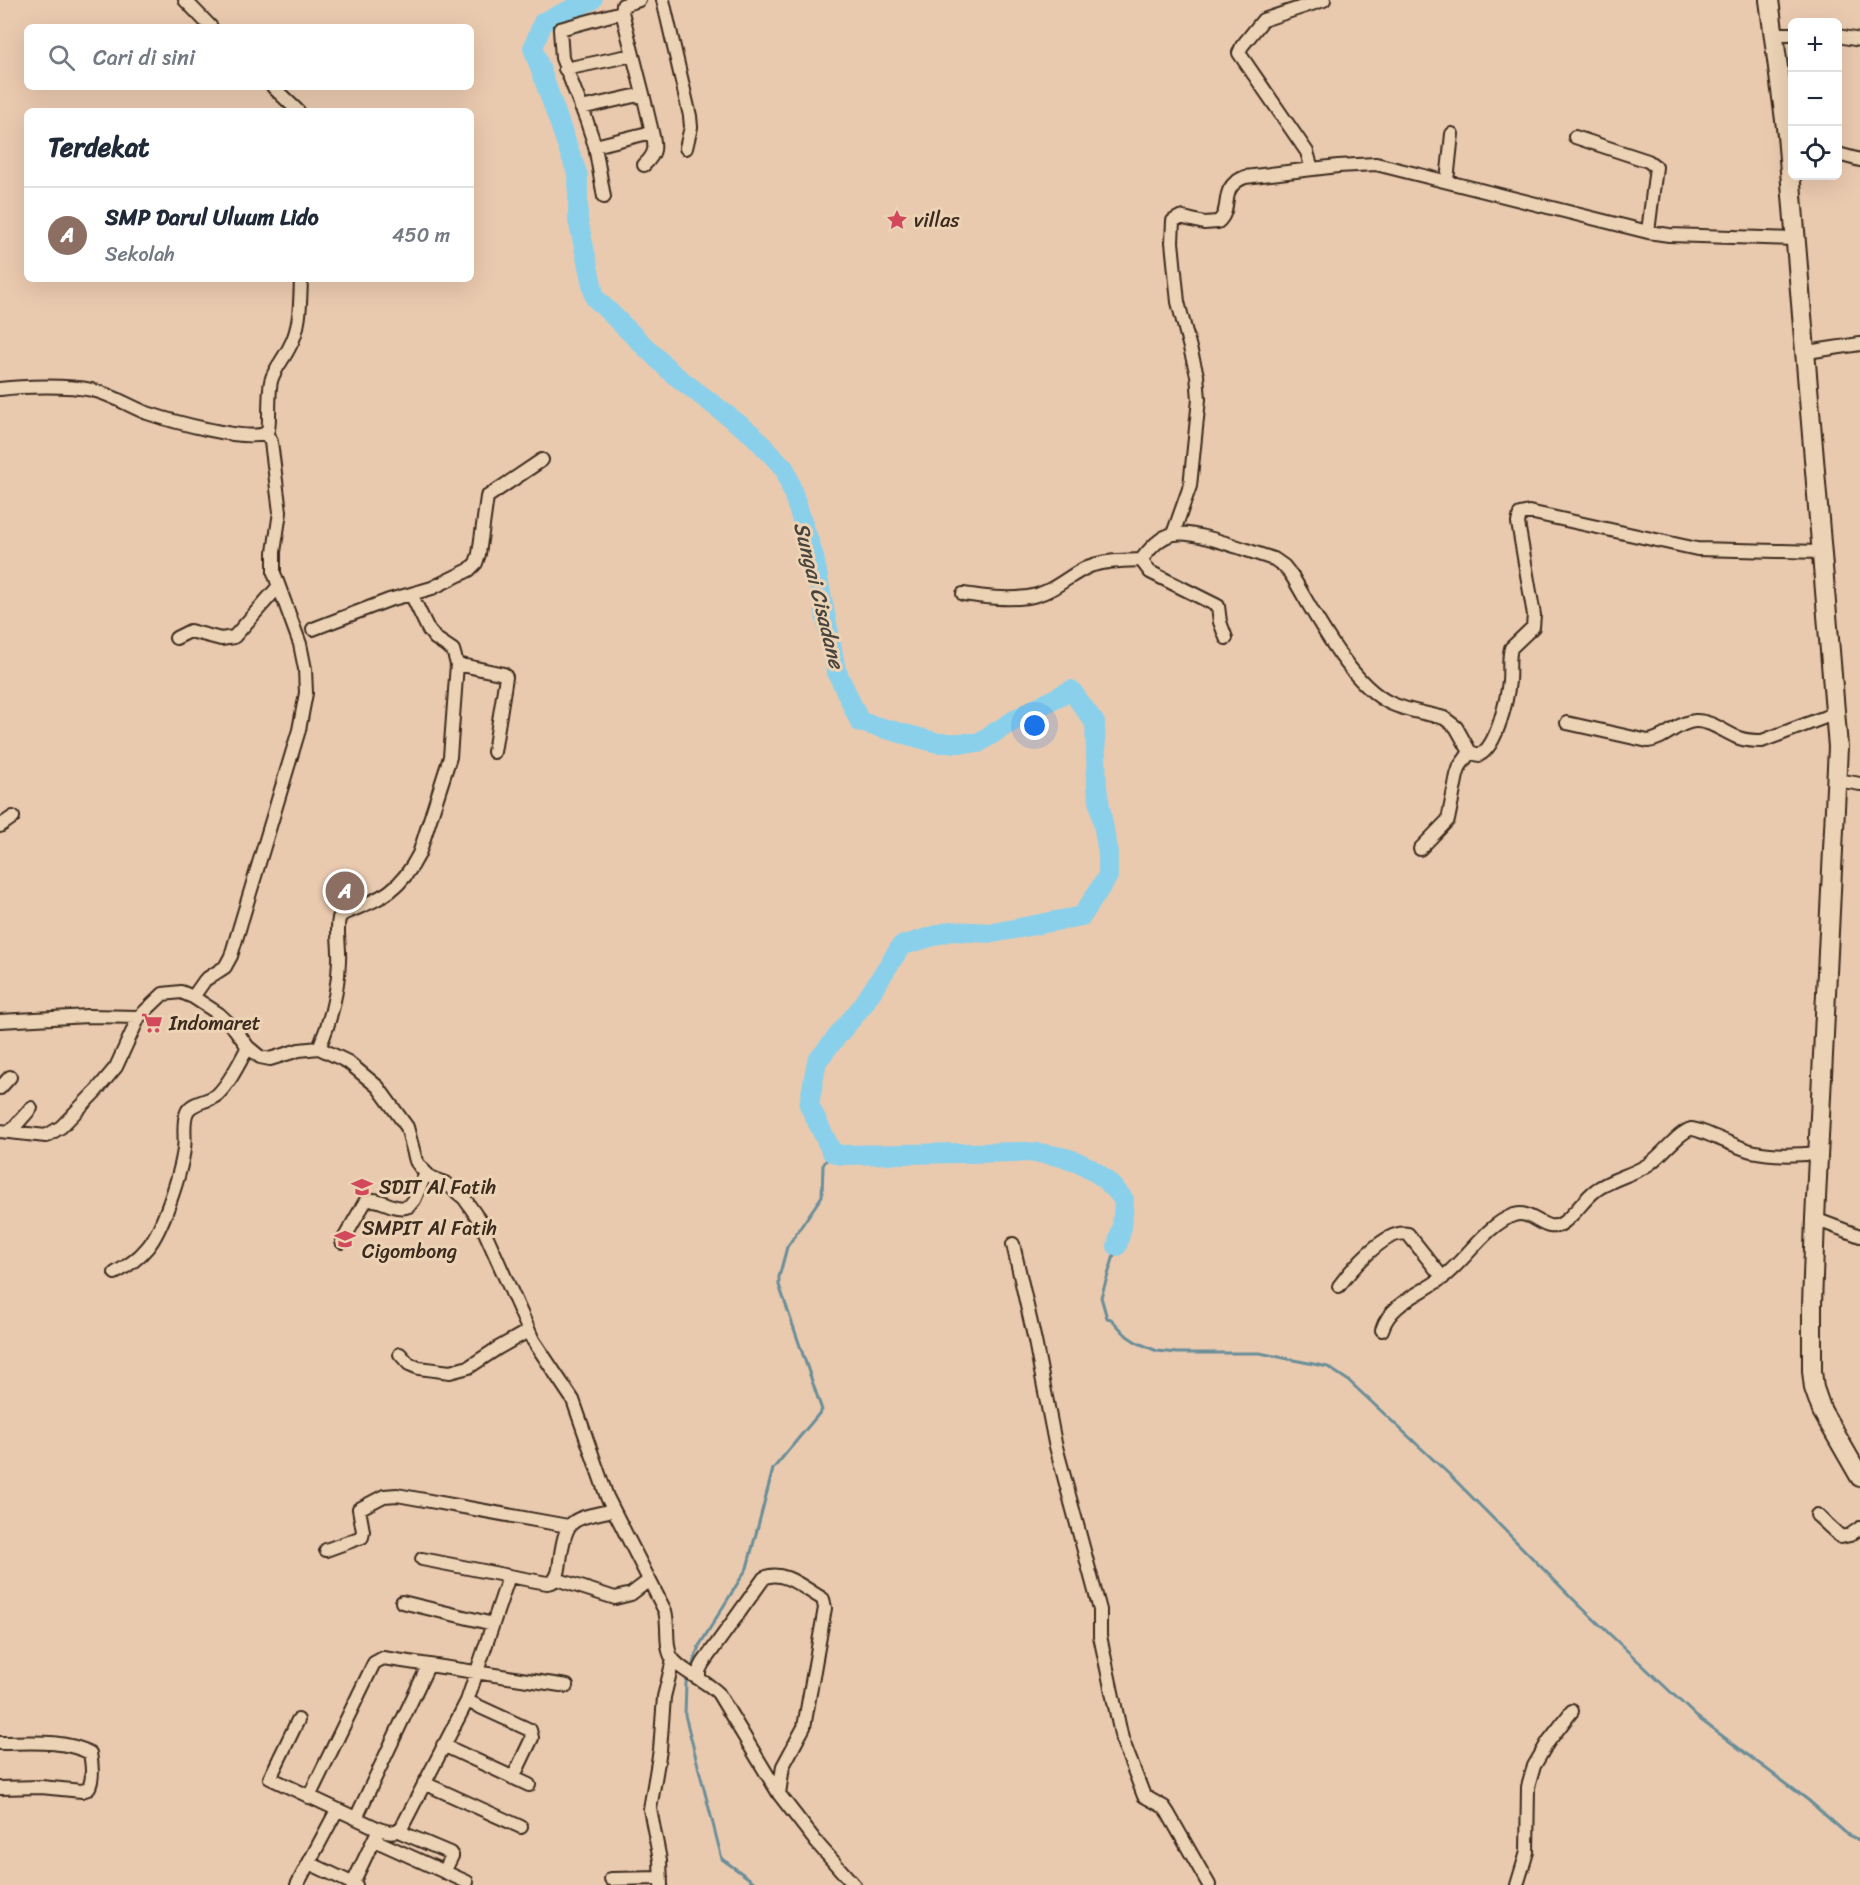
<!DOCTYPE html>
<html lang="id">
<head>
<meta charset="utf-8">
<style>
  :root { --surface:#fff; --page:#f2f2f3; --text:#1f2937; --muted:#747a83; --line:#e0e1e3; --accent:#b45309 }
  body { margin:0; font-family:Sriracha,sans-serif; background:var(--page); color:var(--text) }
  .controls { position:absolute; right:18px; top:18px; display:grid; overflow:hidden; border-radius:9px; box-shadow:0 6px 24px #0002 }
  .controls button { width:54px; height:54px; display:grid; place-items:center; padding:0; border:0; border-bottom:2px solid var(--line); background:var(--surface); color:var(--text); font:30px sans-serif }
  .you { position:absolute; left:1035px; top:726px; width:21px; height:21px; margin:-15px; border:4px solid #fff; border-radius:50%; background:#1a73e8; box-shadow:0 0 0 9px #1a73e833 }
  .badge { display:grid; place-items:center; width:39px; height:39px; border-radius:50%; background:var(--accent); color:#fff; font-size:20px; font-weight:700 }
  .pin { position:absolute; translate:-50% -50%; border:3px solid #fff; box-shadow:0 2px 6px #0006 }
  .list { margin:0; padding:0; list-style:none }
  h2 { display:flex; justify-content:space-between; align-items:center; height:78px; margin:0; padding:0 24px; font-size:26px }
  h2 small { font-size:20px; font-weight:400; color:var(--muted) }
  .list li { display:grid; grid-template-columns:39px 1fr auto; gap:18px; align-items:center; box-sizing:border-box; height:96px; padding:0 24px; border-top:2px solid var(--line) }
  .list b { display:block; font-size:22px; white-space:nowrap }
  .list p { margin:0; font-size:20px; white-space:nowrap; color:var(--muted) }
  .list em { font-size:20px; font-style:normal; color:var(--muted) }
  .icon { flex:none; width:33px; height:33px; fill:none; stroke:currentColor; stroke-width:2; stroke-linecap:round; stroke-linejoin:round }
  .map { position:relative; flex:none; width:1860px; height:1885px; overflow:hidden }
  .search { position:absolute; background:var(--surface); box-shadow:0 6px 24px #0002; left:24px; top:24px; width:450px; height:66px; display:flex; align-items:center; gap:15px; box-sizing:border-box; padding:0 21px; border-radius:9px; color:var(--muted); font-size:22px }
  .panel { position:absolute; background:var(--surface); box-shadow:0 6px 24px #0002; left:24px; top:108px; width:450px; height:174px; border-radius:9px }
  .map>svg:first-child { display:block }
  .lines { fill:none; stroke-linecap:round; stroke-linejoin:round }
  .stream { stroke:#6a8e99; stroke-width:3 }
  .river { stroke:#8ad0eb; stroke-width:20 }
  .minor-casing { stroke:#3b2a1e; stroke-width:16 }
  .highway-casing { stroke:#3b2a1e; stroke-width:22 }
  .minor { stroke:#edd3b5; stroke-width:12 }
  .highway { stroke:#edd3b5; stroke-width:18 }
  .labels { text-anchor:middle; dominant-baseline:central; stroke-width:6; stroke-linejoin:round; paint-order:stroke }
  .poi-label { font-size:20px; fill:#3b2a1e; stroke:#edd3b5; text-anchor:start }
  .water-label { font-size:21px; font-style:italic; fill:#47433d; stroke:#edd3b5 }
</style>
</head>
<body>
<div class="map">
<svg width="1860" height="1885" viewBox="0 0 1860 1885">
  <rect width="100%" height="100%" fill="#eacaaf"/>
  <filter id="ink" filterUnits="userSpaceOnUse"><feTurbulence type="fractalNoise" baseFrequency=".0167" numOctaves="2"/><feDisplacementMap in="SourceGraphic" scale="12" xChannelSelector="R" yChannelSelector="G"/><feConvolveMatrix kernelMatrix="1 2 1 2 8 2 1 2 1" color-interpolation-filters="sRGB"/></filter>
  <g filter="url(#ink)">
    <g class="lines">
      <path class="stream" d="M1117 1246 1101 1297 1107 1318 1111 1319 1127 1336 1136 1342 1157 1351 1177 1353H1260L1328 1367 1349 1381 1451 1476 1579 1605 1697 1717 1808 1800 1848 1835 1860 1841
        M691 1670 699 1646 747 1568 773 1469 822 1410 779 1285V1277L787 1247 822 1196 823 1165 832 1152
        M688 1676 686 1683 685 1715 722 1859 758 1885"/>
      <path class="river" d="M592 0 543 22 533 48 578 176V220L595 298 672 373 753 435 785 469 814 557 836 670 860 722 938 743H978L1021 716 1071 690 1095 723 1097 788 1108 853V876L1082 916 993 933 950 931 901 946 863 1005 817 1061 809 1105 832 1152 841 1155 1026 1152C1071 1155 1096 1164 1124 1200L1122 1227 1117 1246"/>
      <defs>
        <path id="minor" d="M185 0 211 27
          M663 0 690 116 691 127 686 148
          M622 12 643 94
          M1774 34H1792
          M1838 36 1860 40
          M565 69 633 55
          M273 87 298 111
          M581 108 643 94 652 132
          M1575 137 1648 161 1656 167 1648 232
          M595 146 652 132C656 147 656 154 644 165
          M1838 154 1860 160
          M1312 169 1307 152 1239 53 1242 46 1263 20 1324 0
          M1447 181 1452 134
          M604 197 595 146 586 119 562 58 560 29 622 12 623 5 639 0
          M1807 352 1860 344
          M0 389C23 386 69 385 92 390 111 394 129 406 147 413 165 419 254 445 267 432 271 427 267 390 272 378 276 367 285 357 290 346 301 326 300 301 301 279
          M1173 534 1190 486 1199 399 1197 375 1178 302 1172 242 1173 221 1180 217 1204 223 1218 222C1234 208 1217 188 1245 177L1338 166 1376 164 1648 232 1669 235 1795 239
          M1141 560 1150 572 1218 606 1220 622 1226 638
          M963 594C984 597 1006 600 1028 597 1054 593 1068 575 1090 566 1106 560 1125 561 1141 560 1149 550 1160 536 1174 534 1197 530 1250 552 1274 559L1284 566 1292 576C1315 614 1349 683 1390 703 1407 711 1426 713 1444 718L1456 727 1470 752 1479 755C1497 747 1507 699 1509 681 1510 670 1508 659 1511 648L1533 627 1534 615 1518 523 1520 514 1529 512 1697 549 1821 552
          M313 629 389 600 411 594
          M176 638 190 631 221 639 234 637 278 587
          M457 664 504 674 506 677 494 752
          M1567 723 1648 741C1666 739 1677 722 1695 721 1710 720 1726 733 1739 738 1747 741 1754 741 1762 741L1836 713
          M1838 780 1860 784
          M0 826 13 817
          M1420 849 1448 820 1457 775 1460 766 1470 752
          M193 997 205 980 225 967 231 956 299 730 306 693 305 669 300 644 274 573V552L280 512 271 442 266 433
          M0 1021 88 1016 139 1017 163 994 181 992 193 997 219 1014 234 1028 248 1047 260 1057 270 1059 299 1050 319 1048 348 1062 378 1087 407 1127 416 1161 421 1168 430 1177 447 1184 464 1198 480 1221 533 1340 573 1400 607 1497 665 1611C669 1625 665 1641 670 1654 675 1669 706 1680 718 1693L779 1794 817 1843 854 1885
          M319 1048C331 1020 338 992 339 961 340 947 336 932 339 918L343 914C381 898 399 893 419 854L450 757 457 664 453 650 435 638 428 629 411 594 432 588 469 570 476 563 479 554 487 497 542 460
          M0 1088 10 1077
          M0 1131 46 1136 61 1127 96 1091 116 1067 139 1017
          M10 1132 31 1108
          M1815 1219 1860 1236
          M342 1242 365 1202C379 1194 393 1213 409 1206L414 1200 426 1173
          M1013 1244 1035 1341 1055 1443 1100 1610V1636L1122 1739 1144 1796 1164 1807 1168 1813 1209 1885
          M115 1273C128 1266 138 1259 147 1248 163 1230 181 1172 184 1149 186 1137 182 1123 187 1112 192 1101 210 1102 218 1094 231 1081 239 1063 248 1047
          M1339 1286C1351 1270 1386 1228 1408 1234L1443 1278
          M1382 1330C1390 1303 1421 1294 1442 1278 1466 1260 1486 1225 1514 1215 1532 1208 1546 1237 1564 1222 1576 1213 1584 1199 1596 1190 1613 1178 1633 1175 1649 1164 1661 1156 1679 1132 1691 1129 1698 1128 1738 1148 1751 1151 1774 1156 1795 1155 1819 1153
          M400 1354 409 1364 419 1368 450 1372 469 1367 498 1348 528 1331
          M1817 1515 1841 1537 1850 1535 1860 1528
          M326 1550 362 1537 363 1531 359 1509 384 1496 397 1495 568 1526
          M422 1559 509 1576
          M556 1579 615 1598 631 1594 648 1581
          M402 1602 493 1624
          M699 1678V1671L703 1663 764 1578C783 1568 806 1590 823 1599L825 1608 804 1727 783 1766 779 1794
          M467 1701 530 1730 532 1738 513 1778
          M298 1720 270 1778 379 1829C388 1832 395 1834 402 1827L467 1701 509 1576 547 1583 552 1582C559 1576 559 1569 560 1561 566 1516 571 1520 613 1510
          M0 1743C29 1743 63 1739 90 1753 92 1764 94 1780 88 1789L82 1791 41 1787 0 1788
          M443 1745 529 1785
          M424 1783 521 1827
          M309 1797 374 1663 383 1658 567 1686
          M356 1818 428 1666
          M398 1831 450 1853 452 1856 444 1872
          M374 1840 467 1882
          M309 1863 356 1885
          M611 1879 661 1878
          M297 1885 337 1810
          M352 1885 376 1835
          M661 1885 660 1860 650 1809 660 1750 664 1697 673 1660
          M1517 1885 1527 1852 1528 1787 1534 1766 1548 1742 1572 1711"/>
        <path id="highway" d="M1769 0 1787 135 1838 747 1815 1219 1812 1305V1371L1814 1388 1822 1411 1860 1477"/>
      </defs>
      <use href="#minor" class="minor-casing"/>
      <use href="#highway" class="highway-casing"/>
      <use href="#minor" class="minor"/>
      <use href="#highway" class="highway"/>
    </g>
  </g>
  <defs>
    <symbol id="sight-bare" viewBox="-9 -9 18 18"><path d="M0-6L1.8-2.2L6-1.7L2.9 1.2L3.7 5.4L0 3.3L-3.7 5.4L-2.9 1.2L-6-1.7L-1.8-2.2Z" fill="#d1495b" stroke="#edd3b5" stroke-width="2.5" paint-order="stroke"/></symbol>
    <symbol id="supermarket-bare" viewBox="-9 -9 18 18"><path d="M-6-5.5h2.5l.6 2H6L4.5 2H-2.5L-4.4-4H-6ZM-1.5 3.2a1.3 1.3 0 1 0 .1 0ZM3 3.2a1.3 1.3 0 1 0 .1 0Z" fill="#d1495b" stroke="#edd3b5" stroke-width="2.5" paint-order="stroke"/></symbol>
    <symbol id="school-bare" viewBox="-9 -9 18 18"><path d="M0-5L7-2L0 1L-7-2ZM-4 1L0 2.5L4 1V4Q0 6-4 4Z" fill="#d1495b" stroke="#edd3b5" stroke-width="2.5" paint-order="stroke"/></symbol>
  </defs>
  <g fill-rule="evenodd">
    <use href="#sight-bare" x="882" y="205" width="30" height="30"/>
    <use href="#supermarket-bare" x="137" y="1008" width="30" height="30"/>
    <use href="#school-bare" x="347" y="1172" width="30" height="30"/>
    <use href="#school-bare" x="330" y="1224" width="30" height="30"/>
  </g>
  <g class="labels">
    <g class="poi-label">
      <text x="914" y="220">villas</text>
      <text x="169" y="1023">Indomaret</text>
      <text x="379" y="1187">SDIT Al Fatih</text>
      <text x="362" y="1228">SMPIT Al Fatih<tspan x="362" dy="23">Cigombong</tspan></text>
    </g>
    <g class="water-label">
      <text transform="translate(819 595) rotate(76)">Sungai Cisadane</text>
    </g>
  </g>
</svg>
<div class="controls">
<button>+</button>
<button>−</button>
<button><svg class="icon" aria-label="locate" viewBox="0 0 24 24"><circle cx="12" cy="12" r="6"/><path d="M12 2v4M12 18v4M2 12h4M18 12h4"/></svg></button>
</div>
<div class="you"></div>
<div class="pin badge" style="left:345px;top:891px;background:#8d6e63">A</div>
<div class="search"><svg class="icon" aria-label="search" viewBox="0 0 24 24"><circle cx="10" cy="10" r="6"/><path d="M15 15l6 6"/></svg>Cari di sini</div>
<section class="panel">
<h2>Terdekat<small></small></h2>
<ul class="list">
<li><span class="badge" style="background:#8d6e63">A</span><div><b>SMP Darul Uluum Lido</b><p>Sekolah</p></div><em>450 m</em></li>
</ul>
</section>
</div>
</body>
</html>
